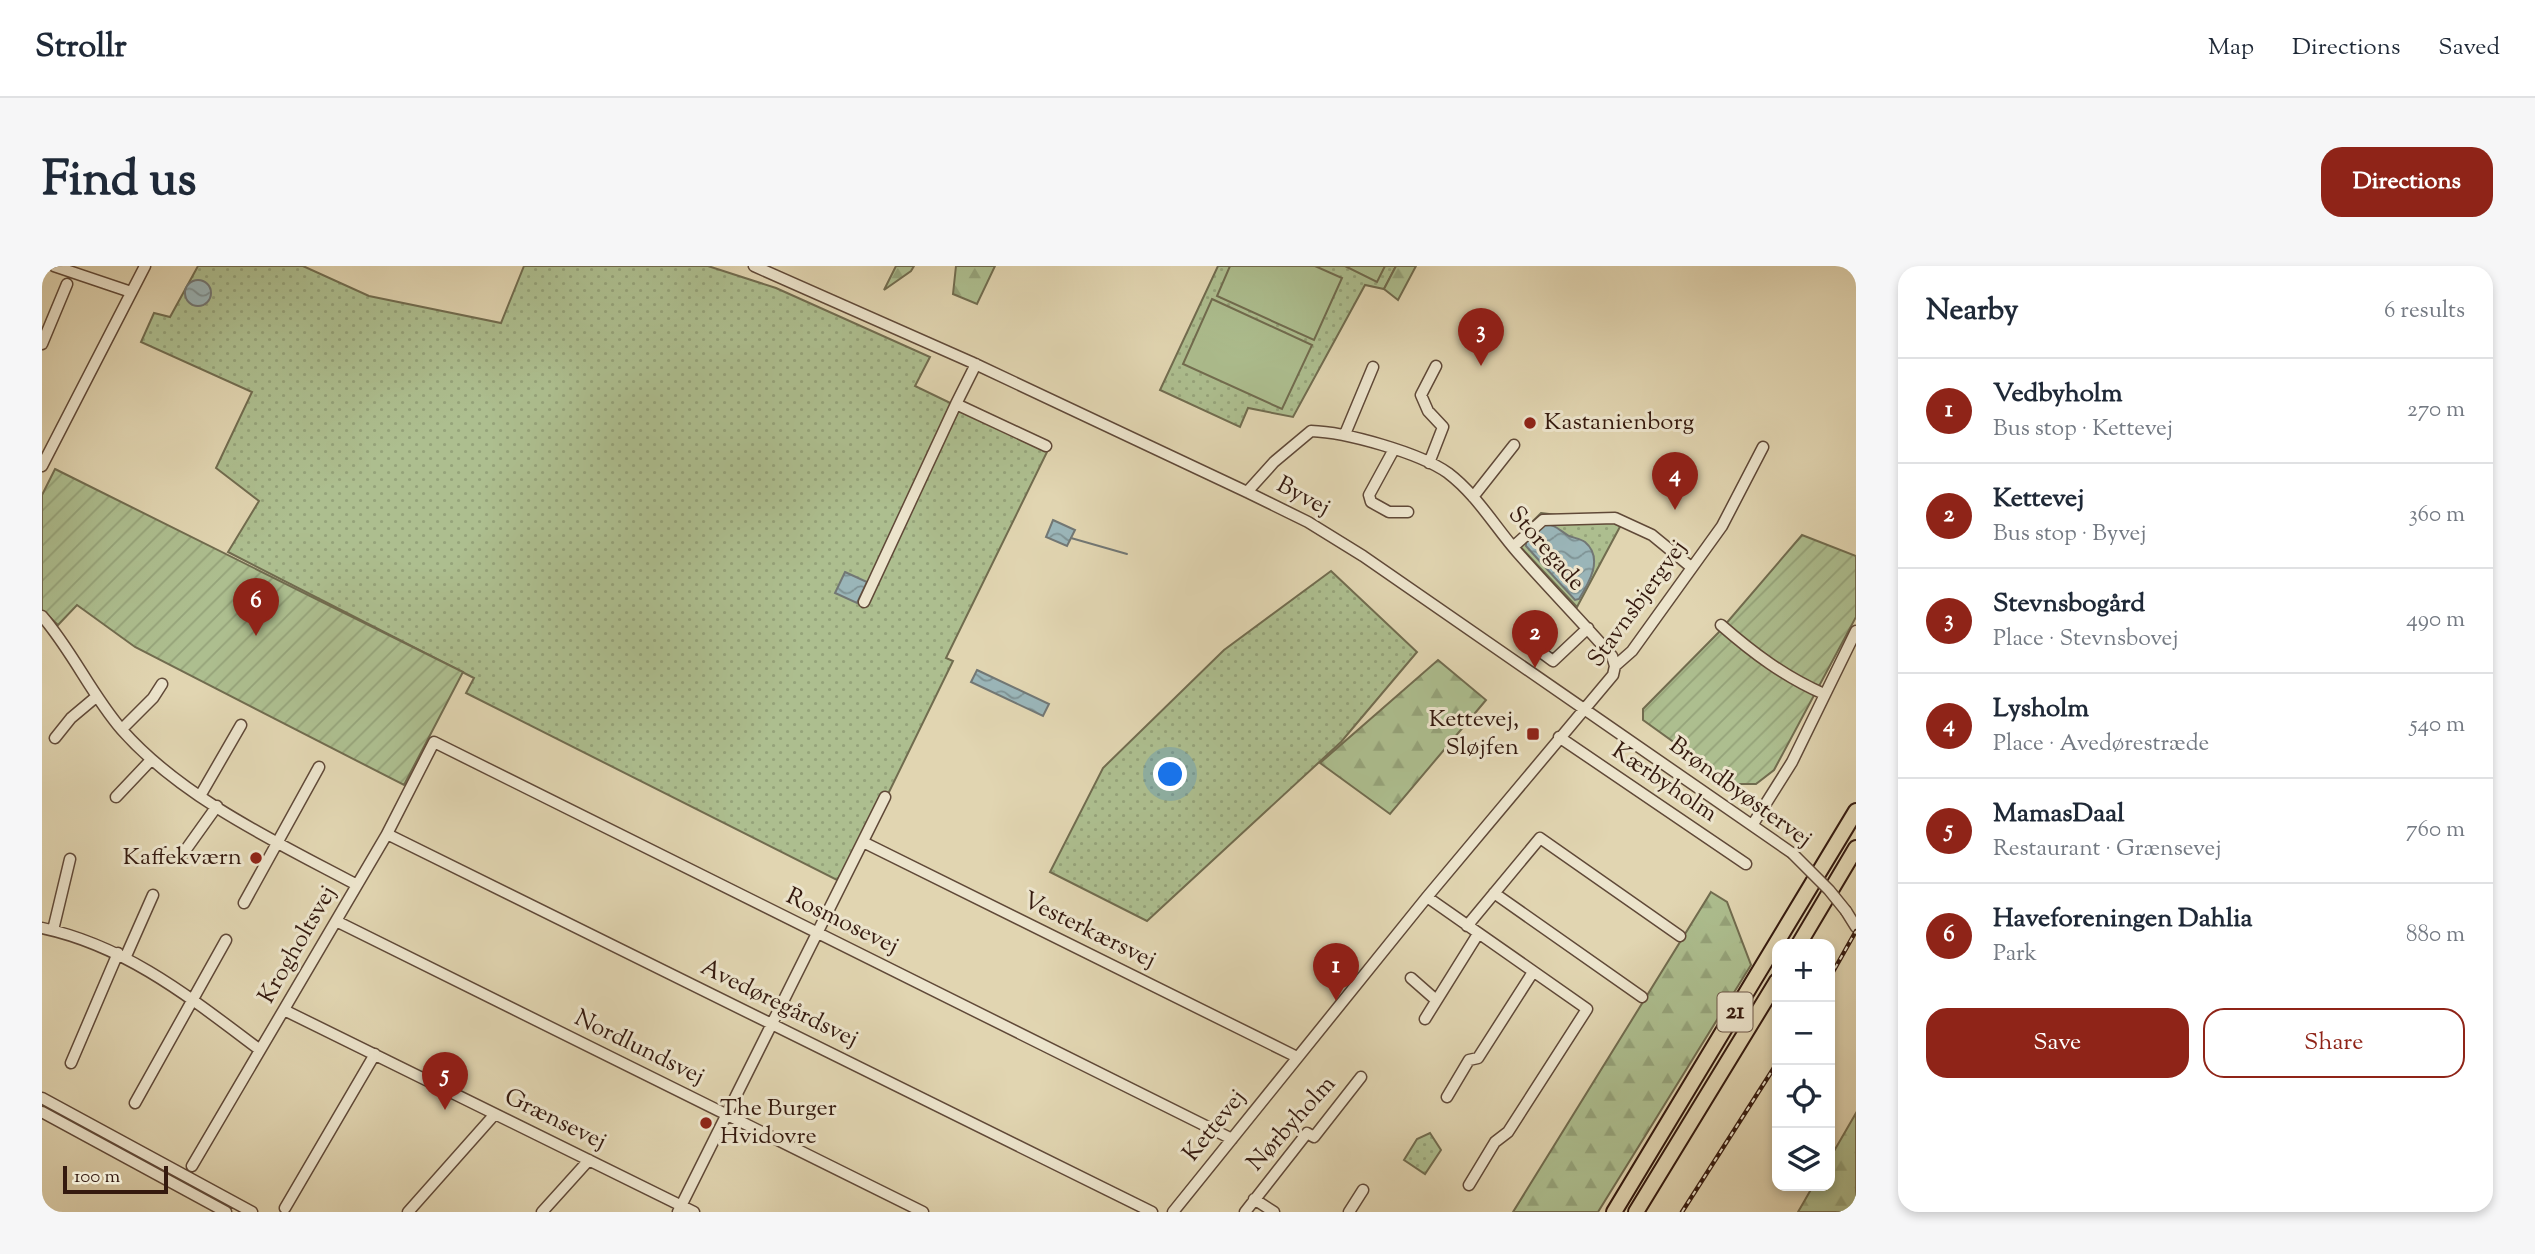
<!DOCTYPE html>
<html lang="en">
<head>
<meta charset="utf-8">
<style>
  :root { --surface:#fff; --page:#f6f6f7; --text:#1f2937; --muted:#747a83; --line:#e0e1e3; --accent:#8f2418 }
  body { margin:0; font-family:"Sorts Mill Goudy",serif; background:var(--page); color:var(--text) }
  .controls { position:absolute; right:21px; bottom:21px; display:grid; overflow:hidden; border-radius:14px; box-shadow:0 4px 10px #0003 }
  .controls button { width:63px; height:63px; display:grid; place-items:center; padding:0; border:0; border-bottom:2px solid var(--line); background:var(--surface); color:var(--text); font:35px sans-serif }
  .scale { position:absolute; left:21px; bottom:18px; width:105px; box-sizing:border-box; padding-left:7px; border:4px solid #351a0f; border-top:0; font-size:19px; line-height:24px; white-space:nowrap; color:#351a0f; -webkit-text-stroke:5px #ece4cc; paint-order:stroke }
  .you { position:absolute; left:1129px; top:509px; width:24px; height:24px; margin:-18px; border:5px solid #fff; border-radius:50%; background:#1a73e8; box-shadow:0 0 0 10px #1a73e833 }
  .badge { display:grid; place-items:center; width:46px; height:46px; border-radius:50%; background:var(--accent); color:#fff; font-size:23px; font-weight:700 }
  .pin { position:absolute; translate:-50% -58px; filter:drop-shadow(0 2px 4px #0008) }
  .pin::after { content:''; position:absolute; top:37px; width:24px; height:21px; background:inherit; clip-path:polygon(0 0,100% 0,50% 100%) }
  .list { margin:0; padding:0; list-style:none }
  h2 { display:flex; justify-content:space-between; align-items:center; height:91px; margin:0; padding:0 28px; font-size:30px }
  h2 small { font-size:23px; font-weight:400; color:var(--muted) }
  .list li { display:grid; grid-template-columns:46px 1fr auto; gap:21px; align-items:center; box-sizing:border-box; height:105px; padding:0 28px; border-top:2px solid var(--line) }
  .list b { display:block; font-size:26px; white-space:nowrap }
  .list p { margin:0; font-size:23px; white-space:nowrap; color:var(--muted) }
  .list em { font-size:23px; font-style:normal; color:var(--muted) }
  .actions { display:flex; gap:14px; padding:21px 28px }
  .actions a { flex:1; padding:16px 0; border:2px solid var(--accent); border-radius:21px; text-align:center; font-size:24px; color:var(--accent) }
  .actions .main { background:var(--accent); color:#fff }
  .icon { flex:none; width:38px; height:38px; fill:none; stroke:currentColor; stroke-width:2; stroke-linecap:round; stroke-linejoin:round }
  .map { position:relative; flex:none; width:1814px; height:946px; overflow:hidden; border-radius:21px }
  header { display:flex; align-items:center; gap:42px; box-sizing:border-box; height:98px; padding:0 35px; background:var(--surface); border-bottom:2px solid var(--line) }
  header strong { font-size:33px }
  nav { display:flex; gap:38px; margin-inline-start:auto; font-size:24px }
  .intro { display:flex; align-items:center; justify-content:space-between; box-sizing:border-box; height:168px; padding:0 42px }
  h1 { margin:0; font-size:49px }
  .button { padding:18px 32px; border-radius:21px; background:var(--accent); color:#fff; font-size:24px; font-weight:700 }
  main { display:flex; gap:42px; padding:0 42px }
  aside { flex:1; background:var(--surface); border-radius:21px; box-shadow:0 4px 10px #0003 }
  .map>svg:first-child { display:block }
  .grass { fill:url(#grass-dots); stroke:#716c4f; stroke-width:2 }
  .forest { fill:url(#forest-firs); stroke:#716c4f; stroke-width:2 }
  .garden { fill:url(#garden-furrows); stroke:#716c4f; stroke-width:2 }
  .pitch { fill:#adbe8f; stroke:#716c4f; stroke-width:2 }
  .water { fill:url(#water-waves); stroke:#727774; stroke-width:2 }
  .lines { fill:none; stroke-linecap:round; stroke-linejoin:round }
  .stream { stroke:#727774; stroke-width:2 }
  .minor-casing { stroke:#604938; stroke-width:13 }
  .highway-casing { stroke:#351a0f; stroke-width:18 }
  .minor { stroke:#ece4cc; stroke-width:10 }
  .highway { stroke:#e1d5b1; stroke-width:14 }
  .rail-casing { stroke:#351a0f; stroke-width:4.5 }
  .rail { stroke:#ece4cc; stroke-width:2; stroke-dasharray:5; stroke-linecap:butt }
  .minor-bridge-casing { stroke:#604938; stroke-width:13; stroke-linecap:butt }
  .minor-bridge { stroke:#ece4cc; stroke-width:10 }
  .poi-dot { fill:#8f2418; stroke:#ece4cc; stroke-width:2.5 }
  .labels { text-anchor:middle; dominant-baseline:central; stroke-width:6; stroke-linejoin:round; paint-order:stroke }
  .shield { fill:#ece4cc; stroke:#6c5748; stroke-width:2 }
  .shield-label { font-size:23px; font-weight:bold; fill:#351a0f }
  .poi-label { font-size:24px; fill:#351a0f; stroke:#ece4cc; text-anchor:start }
  .street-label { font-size:24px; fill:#351a0f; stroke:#ece4cc }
</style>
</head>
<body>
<header>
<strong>Strollr</strong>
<nav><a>Map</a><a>Directions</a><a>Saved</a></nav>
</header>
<div class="intro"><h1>Find us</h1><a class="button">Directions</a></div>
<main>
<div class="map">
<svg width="1814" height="946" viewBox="0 0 1814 946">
  <defs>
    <pattern id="grass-dots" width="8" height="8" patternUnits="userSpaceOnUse" patternTransform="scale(1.75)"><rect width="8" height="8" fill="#adbe8f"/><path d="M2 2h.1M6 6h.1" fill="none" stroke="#95a37a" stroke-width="1.8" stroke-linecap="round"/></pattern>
    <pattern id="forest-firs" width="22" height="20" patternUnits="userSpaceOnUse" patternTransform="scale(1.75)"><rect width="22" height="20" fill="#adbe8f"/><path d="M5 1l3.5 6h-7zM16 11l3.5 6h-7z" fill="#95a37a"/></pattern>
    <pattern id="garden-furrows" width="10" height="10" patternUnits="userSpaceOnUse" patternTransform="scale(1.75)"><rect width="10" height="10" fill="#adbe8f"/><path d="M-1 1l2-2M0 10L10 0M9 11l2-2" fill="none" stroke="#95a37a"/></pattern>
    <pattern id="water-waves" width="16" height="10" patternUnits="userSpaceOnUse" patternTransform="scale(1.75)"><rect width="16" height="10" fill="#9ab5b8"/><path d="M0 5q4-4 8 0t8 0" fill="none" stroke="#7e9294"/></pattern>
  </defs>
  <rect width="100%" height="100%" fill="#e1d5b1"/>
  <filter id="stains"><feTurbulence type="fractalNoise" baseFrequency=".00286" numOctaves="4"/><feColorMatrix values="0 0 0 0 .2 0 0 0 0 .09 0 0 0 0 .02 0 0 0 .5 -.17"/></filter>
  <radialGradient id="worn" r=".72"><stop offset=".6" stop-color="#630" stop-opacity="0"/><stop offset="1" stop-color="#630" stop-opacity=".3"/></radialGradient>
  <path class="grass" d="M156 0H261L327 30 459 57 482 0H666L734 22 888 91 873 120 1006 184 904 392 911 395 805 612 798 609 795 614 424 427 432 412 186 286 217 235 174 202 210 126 99 76 112 47 128 51Z
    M1176 0H1354L1342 23 1323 19 1251 151 1206 142 1198 161 1118 124Z
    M1499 247 1580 257 1535 341 1472 274Z
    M1289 305 1375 386 1299 476 1105 655 1008 606 1061 502 1182 384Z
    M1388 867 1399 884 1383 908 1362 894 1375 873Z"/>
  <path class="forest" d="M854 0H872L869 5 842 24Z
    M914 0H953L935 38 911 28Z
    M1354 0H1374L1356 34 1342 23Z
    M1396 394 1444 434 1348 548 1278 497Z
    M1669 626 1685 636 1709 699 1556 946H1471Z
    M1814 847V946H1756L1771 920H1788V892Z"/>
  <path class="garden" d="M13 203 421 406 362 519 93 381 35 339 16 359 0 344V229Z
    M1760 269 1814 290V351L1732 504 1714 518H1690L1601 454V443L1676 367Z"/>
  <path class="pitch" d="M1188 0H1273L1300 12 1272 74 1175 30Z
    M1303 0H1343L1335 16Z
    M1170 33 1270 79 1240 143 1141 98Z"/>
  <path class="water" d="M143 27a13 13 0 1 1 26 0a13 13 0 1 1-26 0Z
    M1011 254 1033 264 1025 280 1004 271Z
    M1502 258C1513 258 1518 265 1527 270 1532 272 1539 273 1543 276 1562 292 1547 317 1537 333L1533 334 1484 280V276Z
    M803 306 825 316 815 337 793 327Z
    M935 404 1007 438 1001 450 929 416Z"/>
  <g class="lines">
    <path class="stream" d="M1029 272 1085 288"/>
    <defs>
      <path id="minor" d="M12 0 89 26
        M712 0 929 96 1205 226 1266 256 1321 290 1750 587
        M0 78 25 18
        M934 98 914 138 1004 180
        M1303 168 1331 101
        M1351 185 1327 229 1329 236 1347 246H1366
        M1387 197 1401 161 1386 145 1379 129 1394 100
        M0 200 103 0
        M1205 226 1232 196 1269 165C1304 166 1378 187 1406 207 1435 229 1453 261 1476 287 1507 322 1539 355 1570 390L1573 400
        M1431 231 1472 179
        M1471 281 1501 254 1573 252 1610 269 1649 301
        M822 336 914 138
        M0 350C31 386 49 428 80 464 140 532 236 577 315 619
        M1679 359C1711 387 1743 411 1782 428
        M1492 381 1511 395 1546 362
        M80 463 111 432 120 418
        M1517 471 1704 598
        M13 472 29 452 54 431
        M158 530 199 459
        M74 531 109 494
        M1711 558 1750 496 1814 365
        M345 568 1110 946
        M821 576 1255 791
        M140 589 175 540
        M1452 627 1600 731
        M1385 631 1545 743 1466 866 1453 876 1427 919
        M202 637 277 501
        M1804 645 1814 661
        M294 655 881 946
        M1425 660 1498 572 1638 670
        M0 662C85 680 150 733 218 784
        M11 664 28 593
        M84 690 111 629
        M1369 712 1394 734
        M242 744 652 946
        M1383 753 1436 668
        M29 797 76 687
        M1405 831 1427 794 1436 792 1491 706
        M0 832 210 946
        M93 837 184 674
        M0 846 184 946
        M150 900 345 568 392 476 1190 873
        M1212 933 1232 946
        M243 942 333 788
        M366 946 453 848
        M500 946 547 894
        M636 946 843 531
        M1131 946 1385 631 1571 409 1573 400 1590 385 1680 260 1721 181
        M1203 946 1265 867 1272 871 1319 811
        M1307 946 1321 924"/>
      <path id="highway" d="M1757 678 1814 582
        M1572 946 1814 545
        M1594 946 1735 715"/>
    </defs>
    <use href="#minor" class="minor-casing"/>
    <use href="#highway" class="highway-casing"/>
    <use href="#minor" class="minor"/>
    <use href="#highway" class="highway"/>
    <defs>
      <path id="rail" d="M1788 711 1814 665
        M1640 946 1735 797"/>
    </defs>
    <use href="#rail" class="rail-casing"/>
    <use href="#rail" class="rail"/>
    <defs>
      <path id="minor-bridge" d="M1750 587 1787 624 1804 645"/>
    </defs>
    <use href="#minor-bridge" class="minor-bridge-casing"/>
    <use href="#minor-bridge" class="minor-bridge"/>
  </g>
  <g class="poi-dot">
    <circle cx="1488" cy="157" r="7"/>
    <rect x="1484" y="461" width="14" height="14" rx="3.5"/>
    <circle cx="214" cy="592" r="7"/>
    <circle cx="664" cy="857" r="7"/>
  </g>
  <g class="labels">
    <rect class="shield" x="1675.5" y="726.5" width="35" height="39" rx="5"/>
    <g class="shield-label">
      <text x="1693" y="746">21</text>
    </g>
    <g class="poi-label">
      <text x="1502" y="157">Kastanienborg</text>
      <text x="1477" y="454" text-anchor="end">Kettevej,<tspan x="1477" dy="28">Sløjfen</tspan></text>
      <text x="200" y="592" text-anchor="end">Kaffekværn</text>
      <text x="678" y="843">The Burger<tspan x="678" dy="28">Hvidovre</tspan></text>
    </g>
    <g class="street-label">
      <text transform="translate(1261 231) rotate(28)">Byvej</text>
      <text transform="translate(1504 283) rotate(49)">Storegade</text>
      <text transform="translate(1596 338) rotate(-54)">Stavnsbjergvej</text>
      <text transform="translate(1622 517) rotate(34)">Kærbyholm</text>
      <text transform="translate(1698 527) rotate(36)">Brøndbyøstervej</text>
      <text transform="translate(800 656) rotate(26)">Rosmosevej</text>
      <text transform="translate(1047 665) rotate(26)">Vesterkærsvej</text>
      <text transform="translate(256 679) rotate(-60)">Krogholtsvej</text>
      <text transform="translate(737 738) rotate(26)">Avedøregårdsvej</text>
      <text transform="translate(597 782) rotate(26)">Nordlundsvej</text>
      <text transform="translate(513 854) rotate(26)">Grænsevej</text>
      <text transform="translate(1250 858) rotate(-48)">Nørbyholm</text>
      <text transform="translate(1173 860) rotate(-51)">Kettevej</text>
    </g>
  </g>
  <rect width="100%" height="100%" filter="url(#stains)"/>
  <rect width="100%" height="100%" fill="url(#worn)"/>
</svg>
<div class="controls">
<button>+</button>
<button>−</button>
<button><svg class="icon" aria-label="locate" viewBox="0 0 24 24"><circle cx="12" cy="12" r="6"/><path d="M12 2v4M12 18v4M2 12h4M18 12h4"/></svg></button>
<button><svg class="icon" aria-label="layers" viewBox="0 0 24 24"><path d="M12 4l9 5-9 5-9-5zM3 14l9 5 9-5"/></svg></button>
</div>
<div class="scale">100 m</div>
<div class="you"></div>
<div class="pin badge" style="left:1294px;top:735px">1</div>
<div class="pin badge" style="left:1493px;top:402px">2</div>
<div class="pin badge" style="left:1439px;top:100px">3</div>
<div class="pin badge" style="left:1633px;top:244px">4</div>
<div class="pin badge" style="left:403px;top:844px">5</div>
<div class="pin badge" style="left:214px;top:370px">6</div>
</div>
<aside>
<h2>Nearby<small>6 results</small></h2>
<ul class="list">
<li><span class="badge">1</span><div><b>Vedbyholm</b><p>Bus stop · Kettevej</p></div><em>270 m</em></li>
<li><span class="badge">2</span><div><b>Kettevej</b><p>Bus stop · Byvej</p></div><em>360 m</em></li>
<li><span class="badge">3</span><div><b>Stevnsbogård</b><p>Place · Stevnsbovej</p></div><em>490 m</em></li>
<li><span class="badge">4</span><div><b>Lysholm</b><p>Place · Avedørestræde</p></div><em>540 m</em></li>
<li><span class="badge">5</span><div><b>MamasDaal</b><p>Restaurant · Grænsevej</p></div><em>760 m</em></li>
<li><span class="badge">6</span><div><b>Haveforeningen Dahlia</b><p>Park</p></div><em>880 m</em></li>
</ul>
<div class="actions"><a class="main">Save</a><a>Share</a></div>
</aside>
</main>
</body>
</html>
